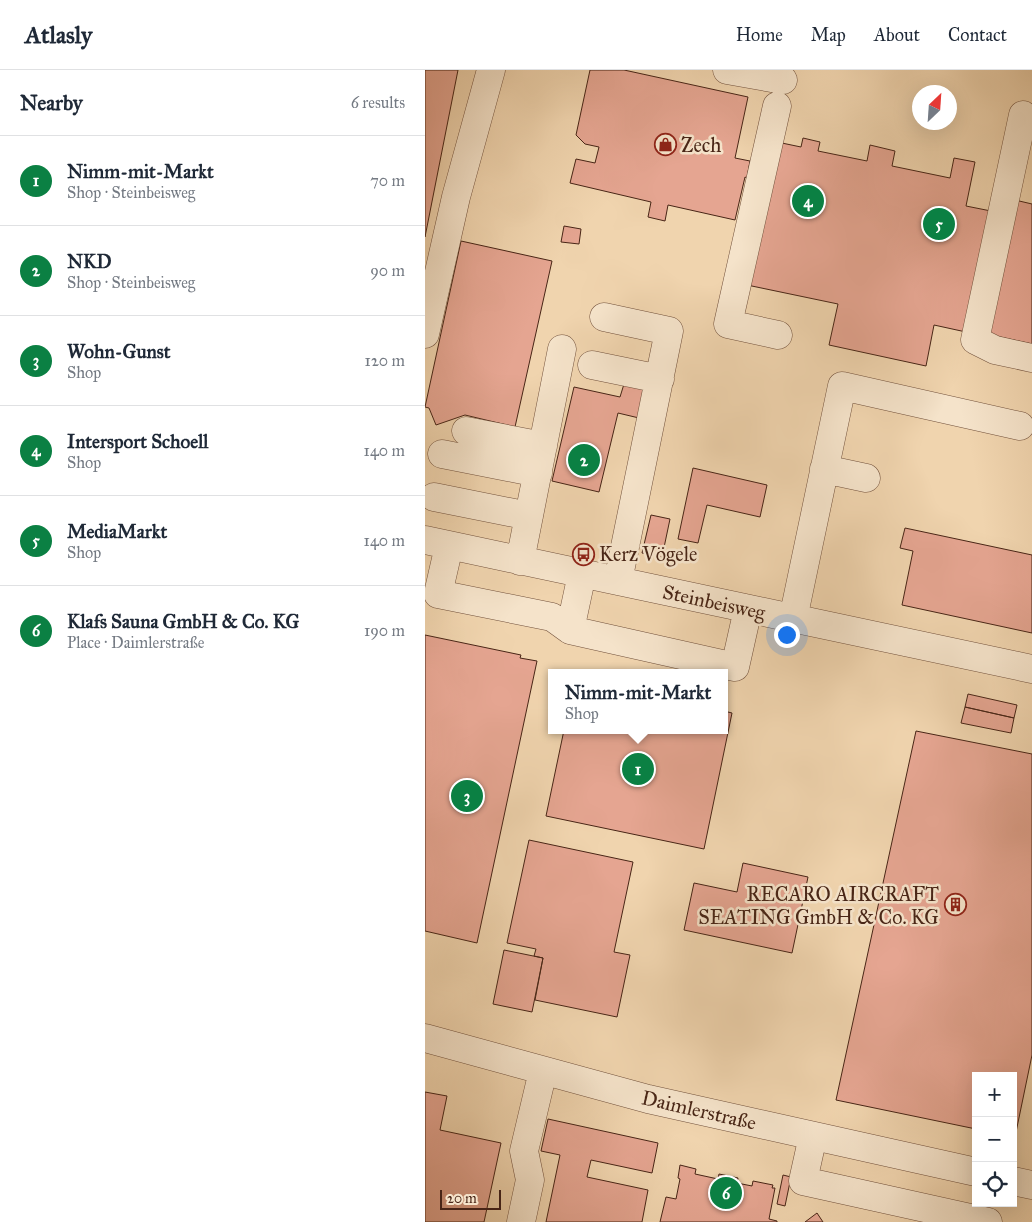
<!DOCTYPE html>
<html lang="en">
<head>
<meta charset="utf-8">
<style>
  :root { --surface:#fff; --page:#f2f2f3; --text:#1f2937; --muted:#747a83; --line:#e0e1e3; --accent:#0b8043 }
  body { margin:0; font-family:"IM FELL Great Primer",serif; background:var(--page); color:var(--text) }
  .controls { position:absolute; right:15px; bottom:15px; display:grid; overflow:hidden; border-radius:0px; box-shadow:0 5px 20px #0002 }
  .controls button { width:45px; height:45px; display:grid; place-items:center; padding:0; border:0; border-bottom:1px solid var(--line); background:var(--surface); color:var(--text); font:25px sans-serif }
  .compass { position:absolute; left:487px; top:15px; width:45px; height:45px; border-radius:50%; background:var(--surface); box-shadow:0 5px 20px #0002; rotate:25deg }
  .scale { position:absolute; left:15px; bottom:12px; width:61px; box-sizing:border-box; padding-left:5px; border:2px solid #482516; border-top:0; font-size:14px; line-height:18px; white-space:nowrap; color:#482516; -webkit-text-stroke:4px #f5e3ca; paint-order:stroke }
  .you { position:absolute; left:361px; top:564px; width:18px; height:18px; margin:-12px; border:4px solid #fff; border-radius:50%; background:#1a73e8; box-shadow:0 0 0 8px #1a73e833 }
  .badge { display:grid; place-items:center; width:32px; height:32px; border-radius:50%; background:var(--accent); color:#fff; font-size:16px; font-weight:700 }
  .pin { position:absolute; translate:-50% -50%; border:2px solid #fff; box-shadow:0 1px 5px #0006 }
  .popup { position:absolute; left:123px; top:599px; width:180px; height:65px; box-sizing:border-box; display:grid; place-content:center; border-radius:0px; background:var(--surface); filter:drop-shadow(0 1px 4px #0005); font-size:16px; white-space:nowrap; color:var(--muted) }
  .popup b { font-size:19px; color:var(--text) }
  .popup::after { content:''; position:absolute; left:50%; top:100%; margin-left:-10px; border:10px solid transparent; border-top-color:var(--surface) }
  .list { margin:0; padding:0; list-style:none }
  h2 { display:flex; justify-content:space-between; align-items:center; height:65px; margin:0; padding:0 20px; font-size:21px }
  h2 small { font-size:16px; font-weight:400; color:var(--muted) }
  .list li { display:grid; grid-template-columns:32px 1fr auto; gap:15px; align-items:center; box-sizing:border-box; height:90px; padding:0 20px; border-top:1px solid var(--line) }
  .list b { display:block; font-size:19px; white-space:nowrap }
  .list p { margin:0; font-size:16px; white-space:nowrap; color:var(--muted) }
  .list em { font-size:16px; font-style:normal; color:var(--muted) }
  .icon { flex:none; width:28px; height:28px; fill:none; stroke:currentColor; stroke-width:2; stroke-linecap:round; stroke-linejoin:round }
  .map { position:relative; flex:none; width:607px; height:1152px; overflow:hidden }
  header { display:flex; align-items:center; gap:30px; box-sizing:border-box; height:70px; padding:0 25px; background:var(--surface); border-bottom:1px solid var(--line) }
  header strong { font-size:24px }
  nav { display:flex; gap:28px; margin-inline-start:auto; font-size:18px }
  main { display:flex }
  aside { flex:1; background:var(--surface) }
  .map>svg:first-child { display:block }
  .building { fill:#e5a591; stroke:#482516 }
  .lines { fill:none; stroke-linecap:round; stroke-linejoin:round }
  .minor-casing { stroke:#72513c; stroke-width:29 }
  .minor { stroke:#f5e3ca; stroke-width:28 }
  .labels { text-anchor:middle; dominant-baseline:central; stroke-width:5; stroke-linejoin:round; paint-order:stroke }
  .poi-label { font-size:20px; fill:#482516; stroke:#f5e3ca; text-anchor:start }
  .street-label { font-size:20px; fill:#482516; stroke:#f5e3ca }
</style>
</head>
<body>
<header>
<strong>Atlasly</strong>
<nav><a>Home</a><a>Map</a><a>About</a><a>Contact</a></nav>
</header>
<main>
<aside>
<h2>Nearby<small>6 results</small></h2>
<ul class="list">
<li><span class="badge">1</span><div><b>Nimm-mit-Markt</b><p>Shop · Steinbeisweg</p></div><em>70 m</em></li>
<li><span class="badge">2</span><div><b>NKD</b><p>Shop · Steinbeisweg</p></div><em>90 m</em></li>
<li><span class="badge">3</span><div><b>Wohn-Gunst</b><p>Shop</p></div><em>120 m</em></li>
<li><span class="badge">4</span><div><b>Intersport Schoell</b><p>Shop</p></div><em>140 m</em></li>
<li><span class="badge">5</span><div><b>MediaMarkt</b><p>Shop</p></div><em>140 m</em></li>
<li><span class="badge">6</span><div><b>Klafs Sauna GmbH &amp; Co. KG</b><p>Place · Daimlerstraße</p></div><em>190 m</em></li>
</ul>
</aside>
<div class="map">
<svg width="607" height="1152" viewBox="0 0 607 1152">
  <rect width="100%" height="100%" fill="#f0d4ae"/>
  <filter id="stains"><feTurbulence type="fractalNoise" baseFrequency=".004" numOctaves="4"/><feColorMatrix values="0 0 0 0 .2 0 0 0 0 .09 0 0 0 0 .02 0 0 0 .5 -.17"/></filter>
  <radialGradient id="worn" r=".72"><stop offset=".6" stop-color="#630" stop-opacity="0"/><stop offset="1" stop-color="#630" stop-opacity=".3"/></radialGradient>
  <path class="building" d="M0 0H33L0 167Z
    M165 0H199L323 27 310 88 325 91 322 108 320 107 310 150 243 135 240 151 223 147 226 132 145 113 151 89 170 93 174 77 160 74 151 65Z
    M378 68 395 72 393 81 442 91 445 75 470 81 467 96 525 108 529 88 550 92 541 136 566 141 541 262 509 255 501 296 404 275 413 234 322 215 352 72 376 77Z
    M590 130 607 134V274L561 264Z
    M139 156 156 159 154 174 136 172Z
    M36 171 127 191 90 357 40 345 11 355 4 338 0 337Z
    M199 314 221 319 214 348 193 343 174 422 127 411 149 317 195 327Z
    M268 398 342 415 335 447 282 435 273 473 253 469Z
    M226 445 245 449 237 487 217 483Z
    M480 458 607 485V563L477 535 488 481 475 478Z
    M0 565 96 585 95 588 112 591 52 873 0 861Z
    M543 624 592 635 589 648 540 637Z
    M540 637 589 648 586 663 536 653Z
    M299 641 307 643 279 779 121 746 139 660H299Z
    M491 661 607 684V985L590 1067H588V1006H551V1059L411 1030Z
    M104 770 208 792 189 882 205 885 192 947 110 930 118 888 109 886 111 879 82 873Z
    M318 793 383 807 367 883 259 860 269 813 312 822Z
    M79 880 118 888 107 942 68 934Z
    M0 1022 22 1026 15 1060 76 1073 59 1152H0Z
    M123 1049 233 1073 227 1103 166 1090 162 1107 223 1120 217 1152H121L135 1085 116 1081Z
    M255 1095 271 1099 270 1104 293 1109 294 1104 313 1108 312 1113 327 1116 328 1111 348 1115 347 1118H350L344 1149 352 1151V1152H235L241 1127 251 1129 255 1109 253 1108Z
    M358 1105 366 1107 360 1136 352 1134Z
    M392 1143 398 1152H380Z"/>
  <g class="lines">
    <defs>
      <path id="minor" d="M302 0 358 10
        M352 36 303 254 353 265
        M598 45 550 270 570 280 607 288
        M179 247 244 261 193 511
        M0 264 31 127 66 0
        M167 295 235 309
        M41 361 118 376
        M17 384 113 403
        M399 399 441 408
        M9 427 104 446
        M0 470 607 599
        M24 476 13 524 127 547 145 560
        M95 491 137 279
        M157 504 145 560 310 597 323 539
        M368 549 417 316 595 356
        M0 968 223 1029 551 1102
        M388 1066 378 1111 563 1152
        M588 1111 607 1115
        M96 1152 105 1110 99 1081 118 1001"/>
    </defs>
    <use href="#minor" class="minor-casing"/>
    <use href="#minor" class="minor"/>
  </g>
  <defs>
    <symbol id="shop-ring" viewBox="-11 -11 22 22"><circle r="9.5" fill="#f5e3ca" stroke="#8f2418" stroke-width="1.5"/><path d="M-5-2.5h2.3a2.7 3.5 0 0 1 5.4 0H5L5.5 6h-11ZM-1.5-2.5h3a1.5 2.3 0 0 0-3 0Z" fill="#8f2418"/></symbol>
    <symbol id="bus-ring" viewBox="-11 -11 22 22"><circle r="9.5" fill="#f5e3ca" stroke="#8f2418" stroke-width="1.5"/><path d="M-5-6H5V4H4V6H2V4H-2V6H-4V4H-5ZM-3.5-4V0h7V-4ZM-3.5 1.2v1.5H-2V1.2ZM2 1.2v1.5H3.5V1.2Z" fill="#8f2418"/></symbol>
    <symbol id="building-ring" viewBox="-11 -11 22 22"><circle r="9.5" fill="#f5e3ca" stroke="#8f2418" stroke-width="1.5"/><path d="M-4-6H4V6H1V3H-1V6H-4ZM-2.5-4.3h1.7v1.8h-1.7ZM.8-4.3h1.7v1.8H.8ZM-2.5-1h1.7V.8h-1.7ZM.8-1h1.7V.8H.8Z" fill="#8f2418"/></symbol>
  </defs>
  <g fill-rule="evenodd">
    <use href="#shop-ring" x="228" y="62" width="25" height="25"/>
    <use href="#bus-ring" x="146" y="472" width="25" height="25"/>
    <use href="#building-ring" x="518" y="822" width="25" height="25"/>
  </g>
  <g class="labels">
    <g class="poi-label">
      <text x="256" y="75">Zech</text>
      <text x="174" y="484">Kerz Vögele</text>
      <text x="514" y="824" text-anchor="end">RECARO AIRCRAFT<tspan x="514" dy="23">SEATING GmbH &amp; Co. KG</tspan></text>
    </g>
    <g class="street-label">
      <text transform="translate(289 532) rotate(12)">Steinbeisweg</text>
      <text transform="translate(274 1040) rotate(13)">Daimlerstraße</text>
    </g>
  </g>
  <rect width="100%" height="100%" filter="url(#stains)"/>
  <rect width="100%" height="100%" fill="url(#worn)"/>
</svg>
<div class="controls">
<button>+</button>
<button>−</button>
<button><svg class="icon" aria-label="locate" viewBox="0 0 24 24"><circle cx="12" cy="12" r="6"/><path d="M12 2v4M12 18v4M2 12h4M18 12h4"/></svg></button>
</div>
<svg class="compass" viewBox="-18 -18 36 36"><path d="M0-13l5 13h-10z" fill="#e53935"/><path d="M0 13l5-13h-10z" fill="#747a83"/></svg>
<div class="scale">20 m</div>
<div class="you"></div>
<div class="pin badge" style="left:213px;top:699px">1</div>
<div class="popup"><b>Nimm-mit-Markt</b>Shop</div>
<div class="pin badge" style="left:159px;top:390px">2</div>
<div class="pin badge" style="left:42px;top:726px">3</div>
<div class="pin badge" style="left:383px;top:131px">4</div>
<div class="pin badge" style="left:514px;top:154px">5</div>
<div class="pin badge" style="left:301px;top:1123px">6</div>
</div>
</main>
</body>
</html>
